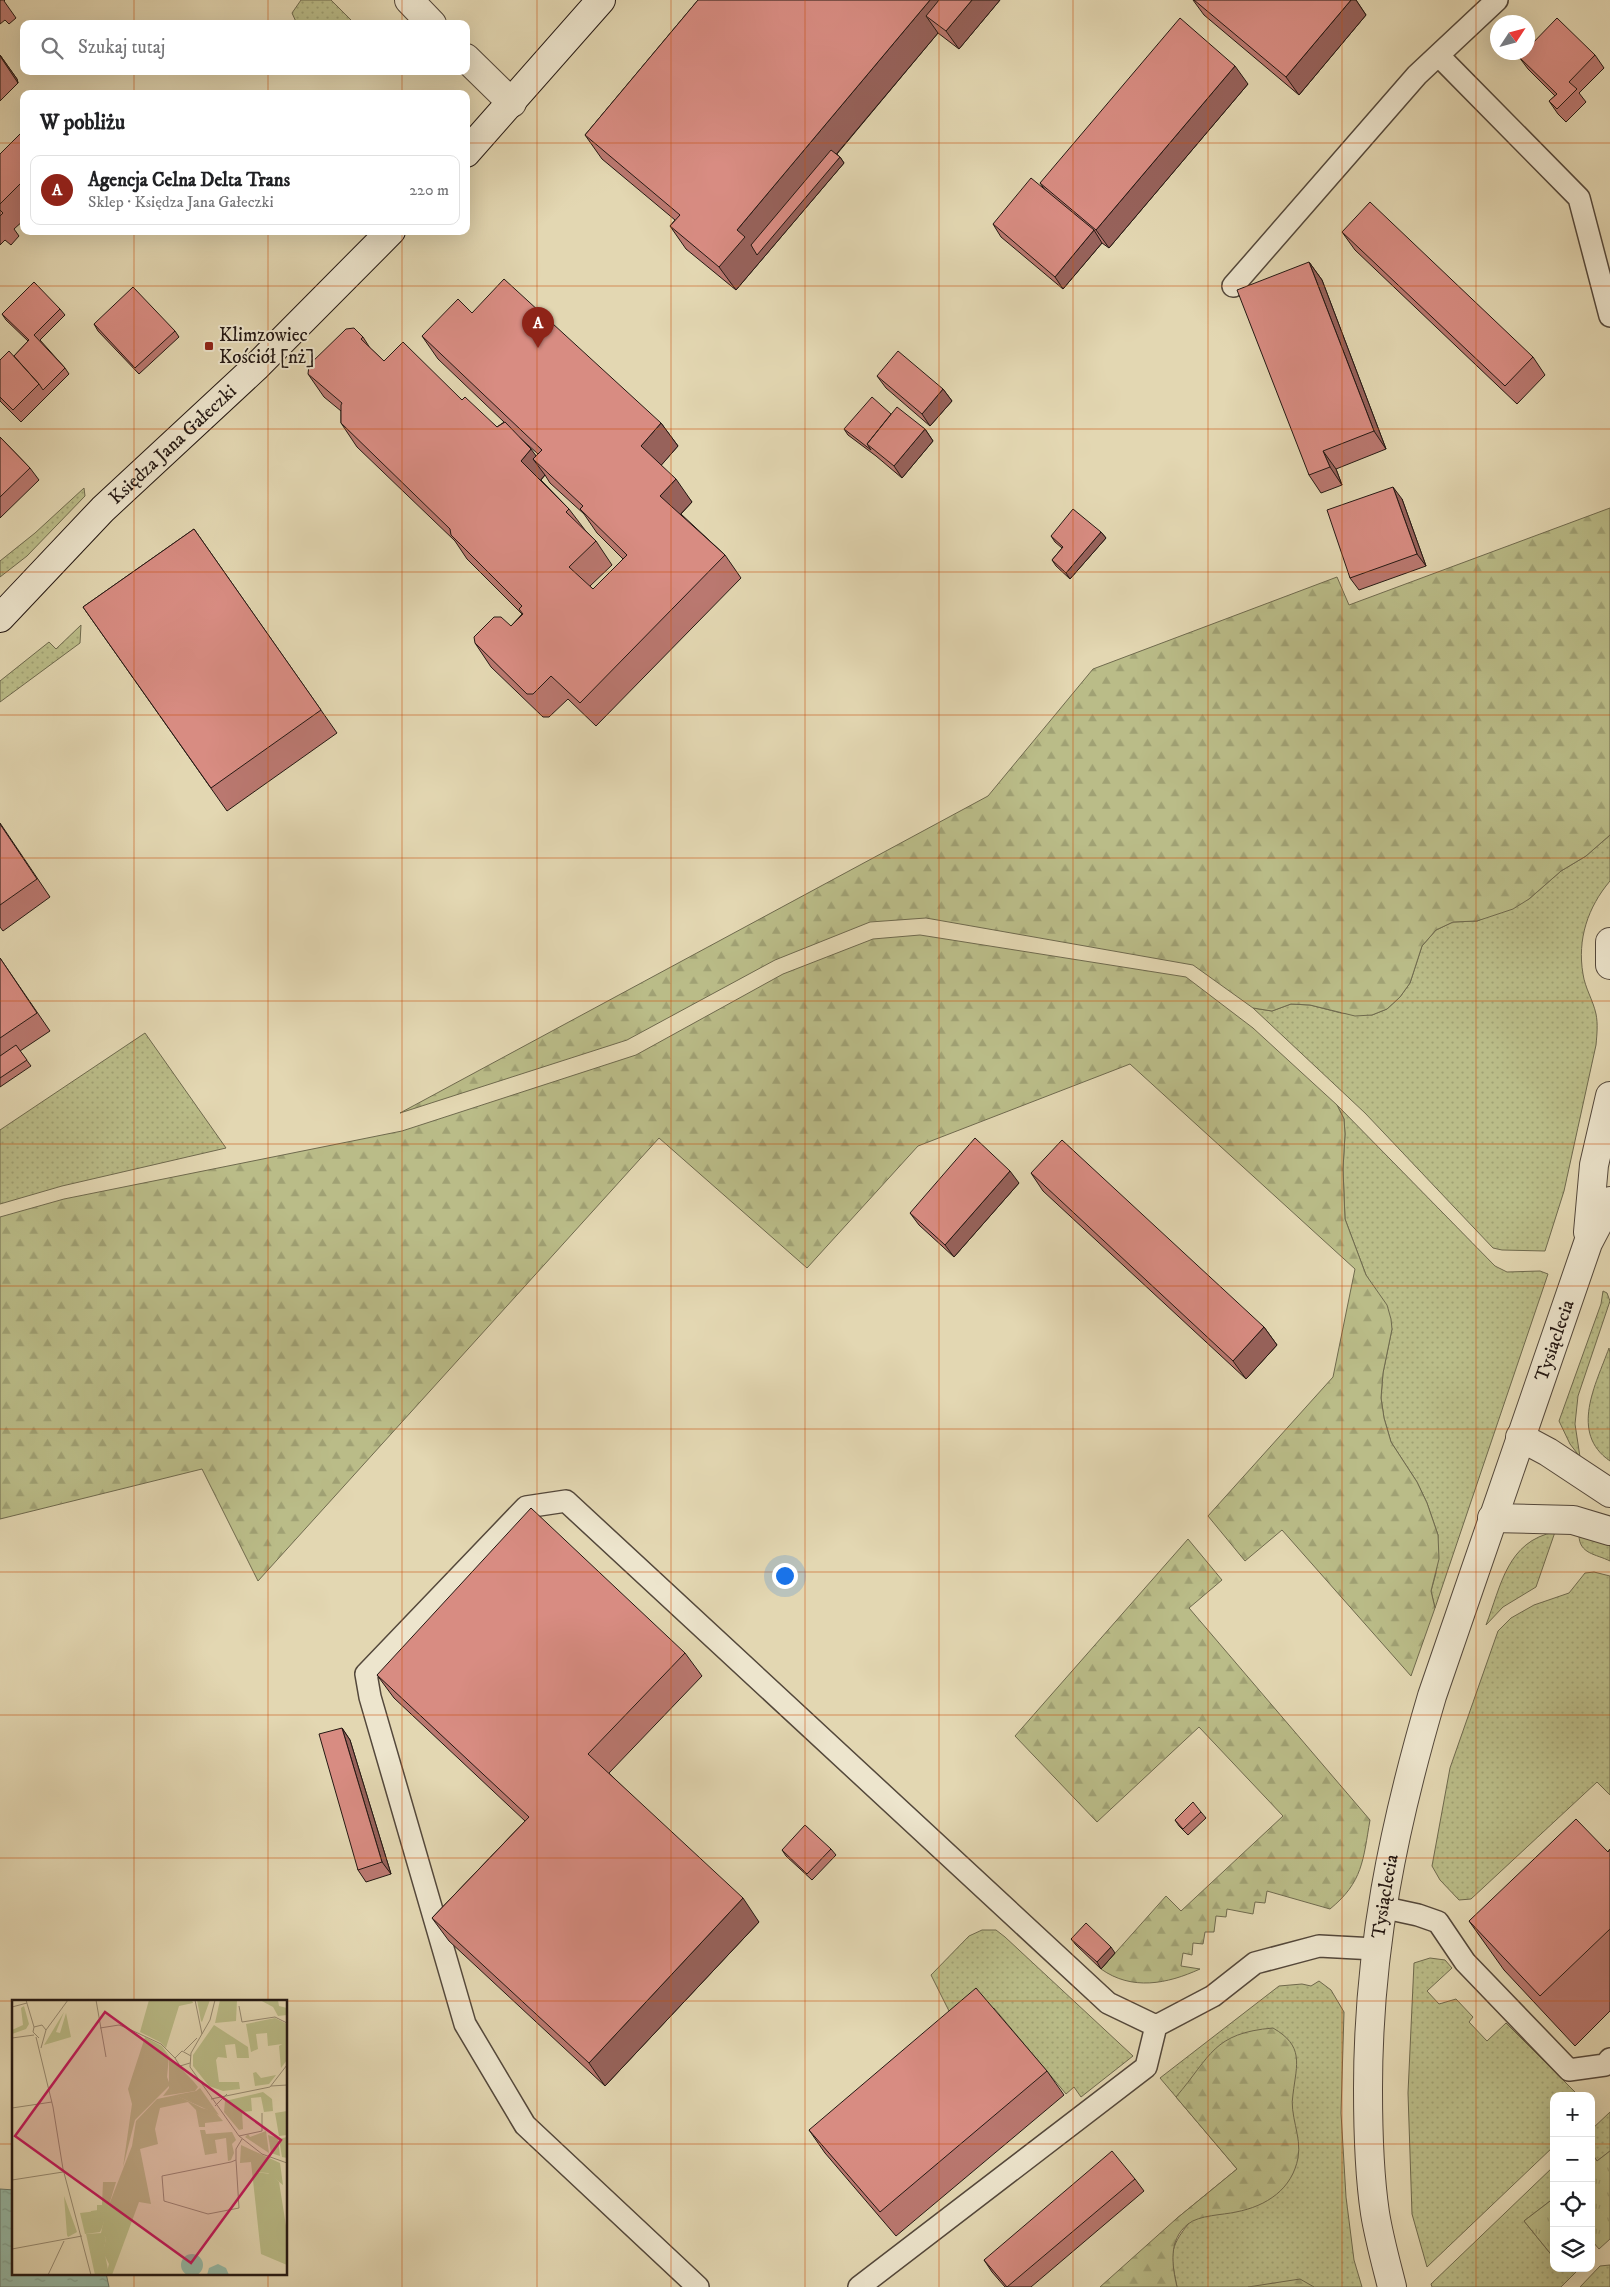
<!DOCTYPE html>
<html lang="pl">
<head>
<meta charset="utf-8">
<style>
  :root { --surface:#fff; --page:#f6f6f6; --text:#202124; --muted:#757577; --line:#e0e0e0; --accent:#8f2418 }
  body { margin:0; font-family:"IM FELL DW Pica",serif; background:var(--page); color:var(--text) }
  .controls { position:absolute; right:15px; bottom:15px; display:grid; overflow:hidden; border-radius:10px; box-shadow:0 5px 20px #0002 }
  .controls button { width:45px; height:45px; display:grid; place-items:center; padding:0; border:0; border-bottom:1px solid var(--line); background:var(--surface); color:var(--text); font:25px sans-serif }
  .compass { position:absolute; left:1490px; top:15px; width:45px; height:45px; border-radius:50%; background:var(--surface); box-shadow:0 5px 20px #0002; rotate:54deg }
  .you { position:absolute; left:784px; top:1575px; width:18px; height:18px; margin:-12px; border:4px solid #fff; border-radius:50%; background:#1a73e8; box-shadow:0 0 0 8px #1a73e833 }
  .badge { display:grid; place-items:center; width:32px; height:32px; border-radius:50%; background:var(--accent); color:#fff; font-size:16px; font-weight:700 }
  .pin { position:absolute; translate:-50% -41px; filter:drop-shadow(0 1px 2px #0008) }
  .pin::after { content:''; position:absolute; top:26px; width:18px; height:15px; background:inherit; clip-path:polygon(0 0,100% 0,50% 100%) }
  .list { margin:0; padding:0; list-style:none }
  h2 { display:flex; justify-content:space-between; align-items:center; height:65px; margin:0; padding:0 20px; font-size:21px }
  h2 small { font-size:16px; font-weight:400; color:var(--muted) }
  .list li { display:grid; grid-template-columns:32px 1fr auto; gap:15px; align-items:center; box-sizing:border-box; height:70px; margin:0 10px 10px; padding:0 10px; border:1px solid var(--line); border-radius:10px }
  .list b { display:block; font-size:19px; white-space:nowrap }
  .list p { margin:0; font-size:16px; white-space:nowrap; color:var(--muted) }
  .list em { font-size:16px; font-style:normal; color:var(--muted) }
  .icon { flex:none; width:28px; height:28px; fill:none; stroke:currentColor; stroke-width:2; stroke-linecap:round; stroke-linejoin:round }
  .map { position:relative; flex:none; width:1610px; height:2287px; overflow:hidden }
  .search { position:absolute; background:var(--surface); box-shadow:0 5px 20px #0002; left:20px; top:20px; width:450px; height:55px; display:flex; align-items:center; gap:12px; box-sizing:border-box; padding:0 18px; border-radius:10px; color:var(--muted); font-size:19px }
  .panel { position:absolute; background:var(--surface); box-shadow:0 5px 20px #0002; left:20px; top:90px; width:450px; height:145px; border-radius:10px }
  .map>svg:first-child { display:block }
  .grass { fill:url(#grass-dots); stroke:#6f6a4e }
  .forest { fill:url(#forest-firs); stroke:#6f6a4e }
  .park { fill:url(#park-tufts); stroke:#6f6a4e }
  .water { fill:url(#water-ripples); stroke:#68796c }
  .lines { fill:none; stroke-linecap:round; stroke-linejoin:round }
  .service-casing { stroke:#54483b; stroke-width:24 }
  .minor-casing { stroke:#54483b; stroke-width:30 }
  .secondary-casing { stroke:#241813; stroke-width:30 }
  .service { stroke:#ede5cd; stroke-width:21 }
  .minor { stroke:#ede5cd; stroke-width:28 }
  .secondary { stroke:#ede5cd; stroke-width:28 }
  .wall { fill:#ba7870; stroke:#241813; fill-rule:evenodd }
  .shaded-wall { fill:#97625b; stroke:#241813 }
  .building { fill:#d88c82; stroke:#241813 }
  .grid { fill:none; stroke:#cb4f0d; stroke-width:1; stroke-opacity:0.55 }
  .poi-dot { fill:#8f2418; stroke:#ede5cd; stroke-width:2 }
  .labels { text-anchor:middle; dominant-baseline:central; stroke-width:4; stroke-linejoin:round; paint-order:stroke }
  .poi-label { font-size:19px; fill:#241813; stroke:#ede5cd; text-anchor:start }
  .street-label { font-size:19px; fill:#241813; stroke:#ede5cd }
  .inset-road { fill:none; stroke:#978b72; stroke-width:1 }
  .view { fill:#c2185b; fill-opacity:0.15; stroke:#c2185b; stroke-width:2.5 }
  .inset-edge { fill:none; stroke:#241813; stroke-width:2.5 }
</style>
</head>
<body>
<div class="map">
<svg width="1610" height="2287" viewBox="0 0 1610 2287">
  <defs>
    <pattern id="grass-dots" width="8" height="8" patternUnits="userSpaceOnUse" patternTransform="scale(1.25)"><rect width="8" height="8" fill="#babc88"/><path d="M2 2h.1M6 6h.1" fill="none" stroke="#a0a174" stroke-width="1.8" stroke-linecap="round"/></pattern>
    <pattern id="forest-firs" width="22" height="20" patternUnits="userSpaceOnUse" patternTransform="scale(1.25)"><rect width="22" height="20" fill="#babc88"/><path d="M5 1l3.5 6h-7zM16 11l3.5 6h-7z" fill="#a0a174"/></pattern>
    <pattern id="park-tufts" width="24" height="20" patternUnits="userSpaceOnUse" patternTransform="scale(1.25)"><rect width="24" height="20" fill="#babc88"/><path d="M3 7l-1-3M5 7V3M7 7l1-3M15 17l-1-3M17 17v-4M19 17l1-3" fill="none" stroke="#a0a174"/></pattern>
    <pattern id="water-ripples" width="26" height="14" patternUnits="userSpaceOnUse" patternTransform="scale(1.25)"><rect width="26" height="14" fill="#96baa7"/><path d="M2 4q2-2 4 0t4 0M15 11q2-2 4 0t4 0" fill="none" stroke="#819f8f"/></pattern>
  </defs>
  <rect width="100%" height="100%" fill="#e3d7b2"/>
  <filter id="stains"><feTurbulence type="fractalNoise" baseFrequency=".004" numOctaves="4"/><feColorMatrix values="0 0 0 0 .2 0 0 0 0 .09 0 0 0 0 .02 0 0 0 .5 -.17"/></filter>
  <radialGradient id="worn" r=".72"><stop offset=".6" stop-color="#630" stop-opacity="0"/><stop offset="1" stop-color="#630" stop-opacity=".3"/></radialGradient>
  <path class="grass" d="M301 0H331L355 24H297L292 13Z
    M84 488 85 496 27 556 0 577V561L35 533Z
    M81 625 80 643 0 702V681L49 642 56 649Z
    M1610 835V881C1588 907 1577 939 1583 974 1585 988 1593 1000 1596 1014 1598 1024 1597 1034 1596 1045L1564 1191 1545 1251 1502 1250 1493 1248 1365 1113 1253 1008 1272 1011 1291 1004 1310 1005 1341 1013 1372 1015 1387 1009 1400 997 1410 983 1422 946 1436 930 1453 922 1477 921 1529 899 1561 871 1586 856Z
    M145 1033 226 1148 62 1186 0 1204V1130Z
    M1337 1105 1495 1266 1507 1272 1540 1271 1548 1274 1435 1608 1431 1591 1436 1573 1438 1535 1427 1503 1417 1482 1391 1442 1384 1418 1381 1398 1383 1373 1392 1329 1366 1275 1345 1219 1343 1169 1345 1134 1344 1119Z
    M1603 1291 1607 1293 1610 1301 1578 1396 1575 1424 1580 1457 1570 1444 1559 1421 1601 1304Z
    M1609 1348 1610 1353V1461C1569 1433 1596 1384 1609 1348Z
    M1555 1532 1536 1587 1503 1607 1486 1625C1501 1586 1507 1541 1555 1532Z
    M1579 1535 1610 1546V1561C1596 1554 1579 1554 1579 1535Z
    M1594 1572 1610 1576V1795L1597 1782 1471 1899 1459 1900 1440 1880 1432 1866 1450 1768 1498 1631 1511 1618 1534 1605 1569 1593 1585 1573Z
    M982 1930H996L1005 1937 1133 2056 1081 2097 1074 2087 1066 2094 994 2008 961 2035 931 1975 969 1936Z
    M1430 1958 1445 1960 1452 1968 1427 1991 1439 2004 1456 1999 1473 2017 1469 2022 1487 2041 1506 2023 1579 2096H1554V2146L1427 2267 1412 2214 1408 2093 1414 1963Z
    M1319 1981 1331 1990 1344 2012 1341 2113 1346 2197 1354 2260 1362 2287H1177C1171 2256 1168 2249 1189 2223L1176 2219 1237 2169 1160 2078 1279 1986 1302 1984 1311 1986Z
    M1610 2112V2151L1597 2161 1591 2152V2130Z
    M1554 2166V2198L1524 2221 1554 2258V2268H1580L1561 2287H1432L1431 2284Z
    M1610 2265V2287H1580L1600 2266Z"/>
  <path class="forest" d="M1610 508V835L1586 856 1561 871 1529 899 1513 909 1477 921 1453 922 1436 930 1422 946 1410 983 1400 997 1387 1009 1372 1015 1355 1016 1310 1005 1291 1004 1272 1011 1253 1008 1193 965 926 918 870 922 775 960 627 1040 400 1113 988 796 1093 669 1337 577 1349 605Z
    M920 935 1186 977 1253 1028 1337 1105 1344 1119 1345 1134 1343 1169 1345 1219 1366 1275 1387 1305 1391 1319 1392 1329 1383 1373 1381 1398 1384 1418 1391 1442 1417 1482 1427 1503 1438 1535 1439 1559 1431 1591 1435 1608 1411 1676 1282 1530 1245 1561 1208 1516 1333 1377 1355 1269 1130 1064 918 1146 807 1268 659 1138 258 1581 202 1469 0 1519V1217L64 1199 402 1131 636 1055 783 974 873 939Z
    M1188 1539 1222 1580 1189 1608 1370 1820C1363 1860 1363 1882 1330 1909L1267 1891 1265 1903 1255 1902 1253 1914 1227 1909 1226 1917 1216 1916 1214 1932H1205L1203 1944 1193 1943 1192 1955 1183 1953 1181 1966 1200 1969C1167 1984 1132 1991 1101 1969L1166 1896 1181 1911 1283 1816 1199 1727 1097 1822 1015 1736Z
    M1273 2028C1304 2046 1297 2063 1293 2094 1289 2115 1302 2136 1298 2158 1292 2189 1267 2206 1236 2212 1223 2215 1199 2215 1188 2224 1168 2240 1172 2265 1177 2287H1100L1176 2219 1237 2169 1176 2097C1211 2056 1213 2033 1273 2028Z
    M1300 2279 1314 2287H1248Z"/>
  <path class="park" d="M1610 2151V2239L1599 2249 1593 2242 1591 2243V2152L1597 2161Z
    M1554 2198V2258L1524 2221Z"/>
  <path class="water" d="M0 2189 14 2190V2273H106L109 2287H0Z"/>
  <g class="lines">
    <defs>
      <path id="service" d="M1439 56 1579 198 1610 316
        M1233 286 1417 75 1497 0
        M1381 1907 1418 1915 1438 1922 1465 1962 1569 2070 1605 2065 1610 2059
        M698 2287 525 2125 465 2024 370 1697 366 1674 526 1507 566 1501 1108 2003 1156 2026 1213 1996 1255 1963 1319 1946 1375 1949
        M859 2287 1146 2067 1156 2026"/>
      <g id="minor">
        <path d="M409 0 432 24"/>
        <path d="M466 58 512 103"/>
        <path d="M1610 942V965"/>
        <path d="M1588 1232 1594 1165 1610 1096"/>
        <path d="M1520 1437 1548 1452 1610 1493"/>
        <path d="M1492 1518 1573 1520 1610 1531"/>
        <path id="s1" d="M1392 2287C1386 2263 1379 2238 1375 2213 1369 2173 1368 2130 1368 2089 1368 1950 1393 1828 1432 1696L1588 1243 1610 1201"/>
      </g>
      <g id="secondary">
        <path d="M466 153 601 0"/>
        <path id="s2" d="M0 618 103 509 257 366 391 231"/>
      </g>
    </defs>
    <use href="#service" class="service-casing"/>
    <use href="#minor" class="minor-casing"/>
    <use href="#secondary" class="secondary-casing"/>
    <use href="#service" class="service"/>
    <use href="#minor" class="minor"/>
    <use href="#secondary" class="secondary"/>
  </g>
  <path class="wall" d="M0 0H5L4 1 16 18 9 24 5 20 0 24Z
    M698 0H1000L959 49 938 33 837 154 840 157 844 163 736 290 686 249 670 226 675 220 602 159 585 135Z
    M1193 0H1356L1366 15 1299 95 1204 15Z
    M0 55 17 79 18 83 0 101Z
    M1595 55 1604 68 1579 93 1586 102 1566 122 1558 114 1549 101 1555 96 1528 69 1519 57Z
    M1248 84 1109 248 1102 243 1063 289 1001 237 993 224 1045 190 1040 183Z
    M24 136V220L14 229 19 236 11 245 5 240 0 245V154Z
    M1342 232 1533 357 1545 375 1517 404 1355 250Z
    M1309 262 1322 280 1386 449 1336 469 1342 485 1321 493 1309 475Z
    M60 309 65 315 40 340 65 368 69 374 21 422 0 401V360L14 356 28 341 6 320 2 314Z
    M472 313 661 423 678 446 661 465 692 502 681 514 725 555 741 578 596 726 568 699 549 717H543L491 667 475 643 511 626 522 614 467 559 455 541 357 447 341 423V411L324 397 308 374 363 337 370 348 384 361 462 400 497 427 504 422 438 359 422 336ZM519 437 538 454 536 456ZM545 475 550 483 584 514 597 533 623 559 593 589 590 586 612 565 596 541 585 530 569 509 541 480Z
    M94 324 175 331 179 337 139 374 98 331Z
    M877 376 943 389 952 401 930 426 886 388Z
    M891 414 925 429 933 441 902 478 876 456 848 435 844 429Z
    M0 437 30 468 39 480 0 518Z
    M1402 499 1426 566 1359 590 1350 578Z
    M194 529 337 733 227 811 83 607Z
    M1101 532 1106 538 1070 579 1056 566 1052 560 1062 548 1055 542 1051 536Z
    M0 823 50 897 3 931 0 927Z
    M0 958 50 1031 20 1051 31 1066 0 1087Z
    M1031 1173 1264 1327 1277 1345 1246 1379 1043 1191Z
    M1019 1183 954 1257 919 1225 910 1213Z
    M685 1653 702 1676 609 1773 759 1922 605 2086 449 1941 432 1918 525 1821 394 1698 377 1675Z
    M342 1728 350 1740 391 1874 366 1882 358 1870Z
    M1201 1812 1206 1818 1188 1835 1179 1826 1175 1820Z
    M831 1849 836 1855 812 1880 786 1856 782 1850Z
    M1610 1849V2011L1575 2046 1504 1970 1469 1921 1608 1852Z
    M1071 1939 1115 1953 1101 1969 1076 1945Z
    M1047 2071 1064 2095 896 2236 825 2153 809 2130Z
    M1135 2179 1144 2191 1031 2287H1005L992 2272 984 2260Z"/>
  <path class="shaded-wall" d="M930 0H966L926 16 938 33 755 251 840 157 844 163 736 290 719 267 737 230Z
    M972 0H1000L959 49 946 31Z
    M1351 0H1356L1366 15 1299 95 1286 77Z
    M0 55 17 79 18 83 2 59Z
    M1235 66 1248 84 1109 248 1096 230Z
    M1094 230 1102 243 1063 289 1055 277Z
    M1309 262 1322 280 1386 449 1374 431Z
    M943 389 952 401 930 426 922 414Z
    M661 423 678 446 658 469 641 446Z
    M925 429 933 441 902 478 894 466Z
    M531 449 548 472 533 459 545 475 537 484 521 461Z
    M1323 451 1336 469 1342 485 1330 467Z
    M676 479 692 502 676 519 660 496Z
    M1393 487 1402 499 1426 566 1417 554Z
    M1101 532 1106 538 1070 579 1066 573Z
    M1010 1171 1019 1183 954 1257 945 1245Z
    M1264 1327 1277 1345 1246 1379 1233 1361Z
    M342 1728 350 1740 391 1874 382 1862Z
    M743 1898 759 1922 605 2086 589 2063Z
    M1111 1947 1115 1953 1101 1969 1097 1962Z"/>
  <path class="building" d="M698 0H930L737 230 745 237 719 267 670 226 680 215 585 135Z
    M939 0H972L946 31 926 16Z
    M1194 0H1351L1286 77Z
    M1180 18 1235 66 1096 230 1040 183Z
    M1557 18 1595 55 1569 82 1577 89 1557 109 1549 101 1557 94 1519 57 1523 52H1528V48Z
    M21 133 24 136V180L0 204V154Z
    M831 150 840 157 757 255 751 245Z
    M1031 178 1094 230 1055 277 993 224Z
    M1370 202 1533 357 1505 386 1342 232Z
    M0 210 3 213 0 216Z
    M1309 262 1374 431 1323 451 1330 467 1309 475 1237 290Z
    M504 279 661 423 641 446 676 479 660 496 725 555 580 703 551 676 533 694H527L475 643 474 637 494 617H501L511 626 523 614 519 609 522 606 451 535 450 529 341 423V405L342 403 308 374 309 365 346 329 354 328 363 337 361 339 384 361 403 342 462 400 465 397 497 427 505 422 531 449 521 461 569 509 566 512 596 541 569 567 593 589 627 555 580 509 583 506 533 459 542 450 422 336 458 299 472 313Z
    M34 282 60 309 34 335 65 368 43 390 39 384 14 356 29 340 2 314Z
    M133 287 175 331 135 368 94 324Z
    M9 351 39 384 13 410 0 397V360Z
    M898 351 943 389 922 414 877 376Z
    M872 397 891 414 867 444 871 450 844 429Z
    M897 407 925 429 894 466 867 444Z
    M0 437 30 468 0 497Z
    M1393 487 1417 554 1350 578 1327 510Z
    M1073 509 1101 532 1066 573 1052 560 1063 547 1051 536Z
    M194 529 321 710 211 788 83 607Z
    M0 824 37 879 0 905Z
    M0 958 37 1013 0 1038Z
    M16 1045 27 1060 0 1078V1056Z
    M975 1138 1010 1171 945 1245 910 1213Z
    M1062 1140 1264 1327 1233 1361 1031 1173Z
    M531 1508 685 1653 588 1754 743 1898 589 2063 432 1918 529 1817 377 1675Z
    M342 1728 382 1862 358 1870 319 1734Z
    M1193 1802 1201 1812 1183 1829 1175 1820Z
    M1576 1819 1608 1852 1610 1849V1929L1540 1996 1469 1921Z
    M805 1825 831 1849 807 1874 782 1850Z
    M1086 1923 1111 1947 1097 1962 1071 1939Z
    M976 1988 1047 2071 880 2212 809 2130Z
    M1112 2151 1135 2179 1007 2287 984 2260Z"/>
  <path class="grid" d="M134 0V24M268 0V24M402 0V24M537 0V2287M671 0V2287M805 0V2287M939 0V2287M1073 0V2287M1208 0V2287M1342 0V2287M1476 0V2287M134 71V94M268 71V94M402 71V94M0 143H24M466 143H1610M134 231V2001M268 231V2001M402 231V2287M0 286H1610M0 429H1610M0 572H1610M0 715H1610M0 858H1610M0 1001H1610M0 1144H1610M0 1286H1610M0 1429H1610M0 1572H1610M0 1715H1610M0 1858H1610M0 2001H14M286 2001H1610M0 2144H14M286 2144H1554M1591 2144H1610M134 2273V2287M268 2273V2287"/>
  <rect class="poi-dot" x="204" y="341" width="10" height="10" rx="2.5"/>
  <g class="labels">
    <g class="poi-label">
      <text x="219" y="335">Klimzowiec<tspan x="219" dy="22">Kościół [nż]</tspan></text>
    </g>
    <g class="street-label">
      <text stroke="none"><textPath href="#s2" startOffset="245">Księdza Jana Gałeczki</textPath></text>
      <text stroke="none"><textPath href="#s1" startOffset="976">Tysiąclecia</textPath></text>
      <text stroke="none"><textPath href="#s1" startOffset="394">Tysiąclecia</textPath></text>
    </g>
  </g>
  <g transform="translate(12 2000)">
    <rect width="275" height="275" fill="#e3d7b2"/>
    <path d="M137 0H180L181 3 167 6 154 48 148 42ZM185 0H198L190 22 189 21ZM208 0H225L224 21 203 23ZM248 0H266L267 6 275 8V15L266 16 261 7ZM12 6 17 24 14 29 0 34V30L11 25 9 8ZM52 12 44 32 48 33 54 13 59 37 32 45ZM202 25 236 47 237 58H225L223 44 213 45 215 58 206 57 204 60 207 82H227L228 89 211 91 197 86 181 66V55ZM157 56 182 82 186 87 183 91 151 96 157 88ZM244 72 249 78 264 75 257 84 243 86 241 73ZM188 88 207 115 163 95 184 91ZM251 92 260 99 261 111 252 112 249 97 239 98 240 111 230 112 231 129 227 130 212 112 213 101ZM275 111V135L267 136 263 113ZM254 131 257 153 233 137 236 134 238 137ZM256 135 266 138 268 156 259 153ZM275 137V158L270 157 267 139ZM229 145 268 163 271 185 256 173 243 172 239 162 228 163ZM91 182H104L90 228 88 232 73 234 68 213 85 211V205H90ZM52 196 65 232 56 237 55 235ZM90 233 94 238 92 249 96 270 94 275H83L74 234Z" fill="#babc88"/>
    <path d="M137 0H160L148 42 128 32ZM133 37 150 46 157 56 155 77 158 85 123 120 111 167 120 104 116 89ZM164 95 190 108 202 111 211 121 193 123V127H187L184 110 176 102 148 108 143 129 146 144 128 149 139 204 127 202 100 275H94L97 264 91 252 94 238 89 233 93 215 120 146 124 121 145 99ZM188 130H193L194 134 220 132 224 140 220 144 222 153 219 160 216 161 214 138 203 140 205 153 193 155ZM230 151 243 158V172L259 174 267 182 275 232V265L249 254 239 162H230ZM86 210 89 213 87 227 82 231 74 230 70 215 78 216 79 211Z" fill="#babc88"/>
    <path d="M263 18 275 24V60L269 68 267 46 270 44 256 46 255 33 244 34 246 49 239 52 234 24Z" fill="#babc88"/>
    <path d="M169 265a11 11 0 1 1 22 0a11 11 0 1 1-22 0ZM206 264 214 268 217 275H195L197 268Z" fill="#96baa7"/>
    <path class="inset-road" d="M14 0 22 27M84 0 94 57M183 0 190 34M203 0 198 20 179 53 178 67 227 136 250 154 275 163M227 6 230 22 263 17 275 23M0 7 15 3M88 28 107 25 115 28 149 44 163 58M24 37 41 107 51 169 79 275M0 38 22 35M27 38 21 32 22 27 30 25 34 30M29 48 34 30 56 0M172 51 185 38M178 63 168 66 163 58 170 51 179 56M259 86 275 85M199 99 258 87 275 65M203 106 215 94M0 108 40 102M227 136 250 131V113M224 160 227 208 196 214 152 201 150 176 219 162 224 160V149L230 139M0 180 51 172M0 249 70 236M36 275 52 241"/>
    <path class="view" d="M93 12 269 140 179 263 3 136Z"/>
    <rect width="275" height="275" class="inset-edge"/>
  </g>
  <rect width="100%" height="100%" filter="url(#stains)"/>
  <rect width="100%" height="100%" fill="url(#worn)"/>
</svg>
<div class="controls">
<button>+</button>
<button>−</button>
<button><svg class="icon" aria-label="locate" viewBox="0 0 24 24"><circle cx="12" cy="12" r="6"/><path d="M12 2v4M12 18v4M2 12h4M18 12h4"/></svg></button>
<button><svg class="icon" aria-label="layers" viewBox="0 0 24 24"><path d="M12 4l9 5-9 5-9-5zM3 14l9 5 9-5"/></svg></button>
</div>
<svg class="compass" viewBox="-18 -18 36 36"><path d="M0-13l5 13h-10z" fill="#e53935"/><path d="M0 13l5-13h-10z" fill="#757577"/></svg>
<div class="you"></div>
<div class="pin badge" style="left:538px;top:348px">A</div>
<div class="search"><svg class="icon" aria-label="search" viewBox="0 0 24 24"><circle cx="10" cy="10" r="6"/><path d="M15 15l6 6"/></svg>Szukaj tutaj</div>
<section class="panel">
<h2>W pobliżu<small></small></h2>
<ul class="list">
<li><span class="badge">A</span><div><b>Agencja Celna Delta Trans</b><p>Sklep · Księdza Jana Gałeczki</p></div><em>220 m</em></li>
</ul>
</section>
</div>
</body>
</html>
